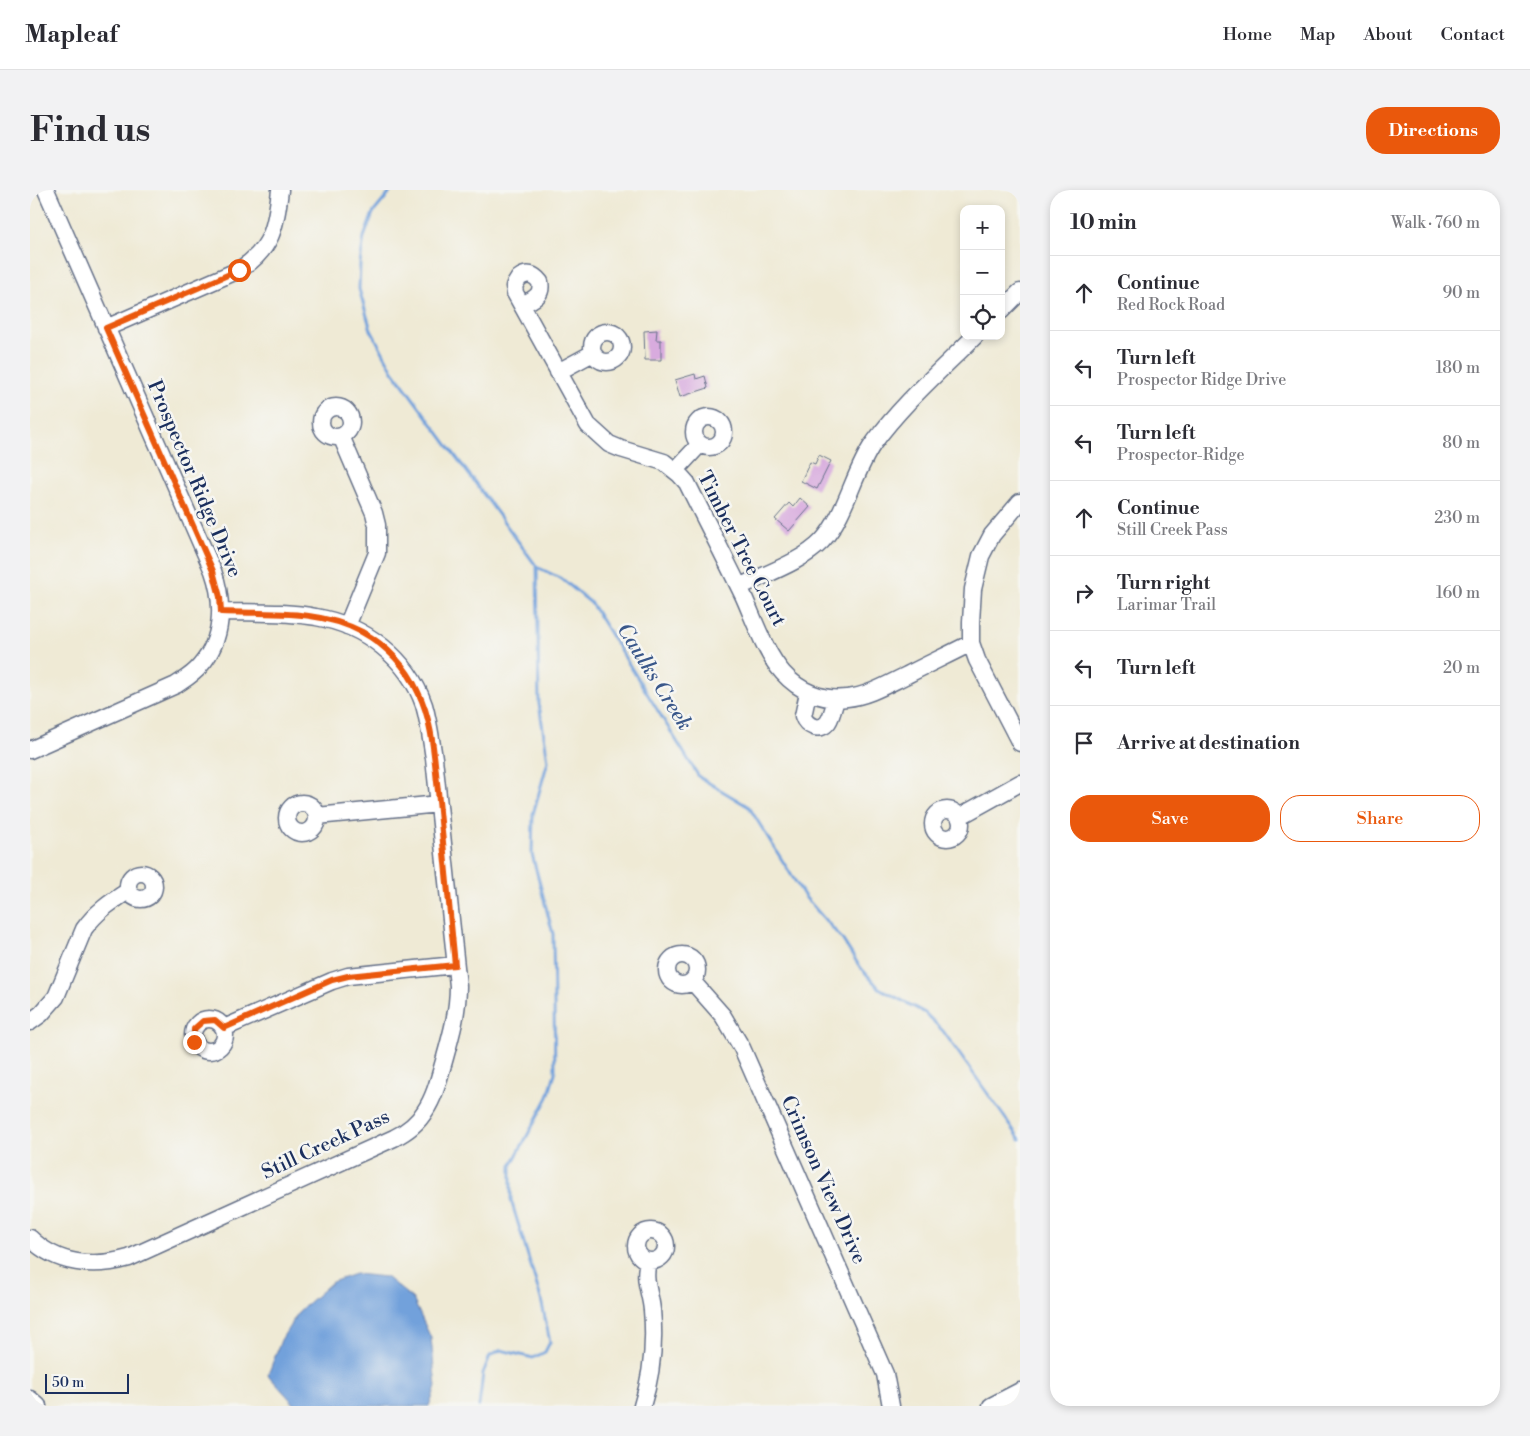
<!DOCTYPE html>
<html lang="en">
<head>
<meta charset="utf-8">
<style>
  :root { --surface:#fff; --page:#f2f2f3; --text:#2b2b33; --muted:#7c7c81; --line:#e1e1e2; --accent:#ea580c }
  body { margin:0; font-family:"Libre Bodoni",serif; background:var(--page); color:var(--text) }
  .controls { position:absolute; right:15px; top:15px; display:grid; overflow:hidden; border-radius:10px; box-shadow:0 2px 8px #0003 }
  .controls button { width:45px; height:45px; display:grid; place-items:center; padding:0; border:0; border-bottom:1px solid var(--line); background:var(--surface); color:var(--text); font:25px sans-serif }
  .scale { position:absolute; left:15px; bottom:12px; width:84px; box-sizing:border-box; padding-left:5px; border:2px solid #1b2f5e; border-top:0; font-size:14px; line-height:18px; white-space:nowrap; color:#1b2f5e; -webkit-text-stroke:4px #f6f6f2; paint-order:stroke }
  .stop { position:absolute; width:15px; height:15px; margin:-11px; border:4px solid #ea580c; border-radius:50%; background:#fff }
  .stop.end { background:#ea580c; border-color:#fff; box-shadow:0 1px 5px #0008 }
  .list { margin:0; padding:0; list-style:none }
  h2 { display:flex; justify-content:space-between; align-items:center; height:65px; margin:0; padding:0 20px; font-size:21px }
  h2 small { font-size:16px; font-weight:400; color:var(--muted) }
  .list li { display:grid; grid-template-columns:32px 1fr auto; gap:15px; align-items:center; box-sizing:border-box; height:75px; padding:0 20px; border-top:1px solid var(--line) }
  .list b { display:block; font-size:19px; white-space:nowrap }
  .list p { margin:0; font-size:16px; white-space:nowrap; color:var(--muted) }
  .list em { font-size:16px; font-style:normal; color:var(--muted) }
  .actions { display:flex; gap:10px; padding:15px 20px }
  .actions a { flex:1; padding:11px 0; border:1px solid var(--accent); border-radius:20px; text-align:center; font-size:18px; color:var(--accent) }
  .actions .main { background:var(--accent); color:#fff }
  .icon { flex:none; width:28px; height:28px; fill:none; stroke:currentColor; stroke-width:2; stroke-linecap:round; stroke-linejoin:round }
  .map { position:relative; flex:none; width:990px; height:1216px; overflow:hidden; border-radius:20px }
  header { display:flex; align-items:center; gap:30px; box-sizing:border-box; height:70px; padding:0 25px; background:var(--surface); border-bottom:1px solid var(--line) }
  header strong { font-size:24px }
  nav { display:flex; gap:28px; margin-inline-start:auto; font-size:18px }
  .intro { display:flex; align-items:center; justify-content:space-between; box-sizing:border-box; height:120px; padding:0 30px }
  h1 { margin:0; font-size:35px }
  .button { padding:12px 22px; border-radius:20px; background:var(--accent); color:#fff; font-size:18px; font-weight:700 }
  main { display:flex; gap:30px; padding:0 30px }
  aside { flex:1; background:var(--surface); border-radius:20px; box-shadow:0 2px 8px #0003 }
  .map>svg:first-child { display:block }
  .water { fill:#72a1db; stroke:#46689c }
  .lines { fill:none; stroke-linecap:round; stroke-linejoin:round }
  .stream { stroke:#72a1db; stroke-width:3 }
  .building { fill:#d8abde }
  .minor-casing { stroke:#657088; stroke-width:19 }
  .minor { stroke:#fff; stroke-width:16 }
  .route { stroke:#ea580c; stroke-width:6 }
  .labels { text-anchor:middle; dominant-baseline:central; stroke-width:5; stroke-linejoin:round; paint-order:stroke }
  .street-label { font-size:20px; fill:#1b2f5e; stroke:#f6f6f2 }
  .water-label { font-size:21px; font-style:italic; fill:#39578a; stroke:#f6f6f2 }
</style>
</head>
<body>
<header>
<strong>Mapleaf</strong>
<nav><a>Home</a><a>Map</a><a>About</a><a>Contact</a></nav>
</header>
<div class="intro"><h1>Find us</h1><a class="button">Directions</a></div>
<main>
<div class="map">
<svg width="990" height="1216" viewBox="0 0 990 1216">
  <rect width="100%" height="100%" fill="#f6f6f2"/>
  <filter id="ink" filterUnits="userSpaceOnUse"><feTurbulence type="fractalNoise" baseFrequency=".02" numOctaves="2"/><feDisplacementMap in="SourceGraphic" scale="10" xChannelSelector="R" yChannelSelector="G"/><feConvolveMatrix kernelMatrix="1 2 1 2 8 2 1 2 1" color-interpolation-filters="sRGB"/></filter>
  <filter id="wash" filterUnits="userSpaceOnUse"><feTurbulence type="fractalNoise" baseFrequency=".0096" numOctaves="4" result="noise"/><feDisplacementMap in="SourceGraphic" scale="20" xChannelSelector="R" yChannelSelector="G"/><feGaussianBlur stdDeviation="1.12" result="paint"/><feColorMatrix in="noise" values="0 0 0 0 0 0 0 0 0 0 0 0 0 0 0 0 0 1.4 0 .05"/><feComposite in="paint" operator="in"/></filter>
  <g filter="url(#wash)">
    <rect width="100%" height="100%" fill="#efead5"/>
    <path class="water" d="M325 1084 356 1087 383 1109 401 1148 406 1197 399 1216H266L238 1185 251 1150 269 1121 302 1092Z"/>
    <g class="lines">
      <path class="stream" d="M362 0 343 23 334 47 330 73 329 99 341 140 363 181 507 377 532 389 561 413 669 587 719 617 775 707 812 749 830 777 849 798 895 823 913 841 990 949
        M449 1216 453 1183 460 1166 471 1160 503 1168 515 1162 520 1152 511 1109 481 1010V976L518 907 525 883 523 744 502 664 503 624 518 571 509 514 507 377"/>
    </g>
    <g id="blocks">
      <path class="building" d="M627 140 626 150H631V170H615L614 141Z
        M665 184 666 189 675 186 678 198 650 207 645 190Z
        M789 265 801 271 787 299 771 291 780 272 785 274Z
        M770 308 780 317 759 341 745 329 759 313 763 317Z"/>
    </g>
  </g>
  <g filter="url(#ink)">
    <use href="#blocks" fill-opacity="0" stroke="#657088" stroke-width="1"/>
    <g class="lines">
      <defs>
        <path id="minor" d="M492 115C503 109 513 106 510 92 504 84 497 82 489 88L484 96 485 103 558 235 579 254 591 259 634 272 649 284 657 293C676 331 695 368 713 405 724 429 735 463 753 483 769 501 792 511 817 508 838 506 858 494 877 485 898 474 920 464 941 453
          M971 121 990 102
          M76 138 209 80C242 59 246 37 250 0
          M562 157a15 15 0 1 1 30 0a15 15 0 1 1-30 0Z
          M528 182 563 163
          M291 232a15 15 0 1 1 30 0a15 15 0 1 1-30 0Z
          M664 242a15 15 0 1 1 30 0a15 15 0 1 1-30 0Z
          M311 246 344 323 347 335V363L317 436
          M645 281 670 254
          M990 312 962 345 951 366 943 399 941 432V453L947 470 990 553
          M709 397C735 384 772 372 792 351 816 325 823 283 843 254 872 214 910 181 945 146
          M778 503 773 526C776 536 790 543 798 532 802 526 804 516 806 509
          M0 560 146 495C155 489 164 484 170 476 194 449 194 412 183 381L16 0
          M257 628a15 15 0 1 1 30 0a15 15 0 1 1-30 0Z
          M903 634a14 14 0 1 1 28 0a14 14 0 1 1-28 0Z
          M287 626 409 614
          M929 627 990 593
          M98 696a13 13 0 1 1 26 0a13 13 0 1 1-26 0Z
          M637 780a15 15 0 1 1 30 0a15 15 0 1 1-30 0Z
          M663 792 693 826 712 858 855 1184 861 1216
          M163 845a16 16 0 1 1 32 0a16 16 0 1 1-32 0Z
          M0 832 11 824 26 807 54 739C66 722 81 712 98 701
          M194 838 302 791 318 786 425 775
          M606 1056a15 15 0 1 1 30 0a15 15 0 1 1-30 0Z
          M0 1048C27 1075 64 1078 99 1068L364 948C376 942 388 933 395 921 405 906 409 888 414 871 421 846 428 822 428 796L404 568C401 550 399 532 394 515 378 468 334 435 286 427 255 421 222 423 191 422
          M0 1209 8 1216
          M612 1216C622 1185 625 1152 622 1120 620 1100 613 1092 618 1071
          M961 1216 990 1201"/>
      </defs>
      <use href="#minor" class="minor-casing"/>
      <use href="#minor" class="minor"/>
    </g>
  </g>
  <g class="lines" filter="url(#ink)">
    <path class="route" d="M164 852V839L173 831 185 830 194 838 302 790 318 786 425 775C419 717 414 659 408 601 404 568 403 532 388 502 377 477 356 455 332 442 289 419 237 424 191 422L190 407 183 381 76 138 209 80"/>
  </g>
  <g class="labels">
    <g class="street-label">
      <text transform="translate(164 289) rotate(67)">Prospector Ridge Drive</text>
      <text transform="translate(711 359) rotate(63)">Timber Tree Court</text>
      <text transform="translate(296 955) rotate(-25)">Still Creek Pass</text>
      <text transform="translate(793 990) rotate(66)">Crimson View Drive</text>
    </g>
    <g class="water-label">
      <text transform="translate(624 487) rotate(58)">Caulks Creek</text>
    </g>
  </g>
</svg>
<div class="controls">
<button>+</button>
<button>−</button>
<button><svg class="icon" aria-label="locate" viewBox="0 0 24 24"><circle cx="12" cy="12" r="6"/><path d="M12 2v4M12 18v4M2 12h4M18 12h4"/></svg></button>
</div>
<div class="scale">50 m</div>
<div class="stop" style="left:209px;top:80px"></div>
<div class="stop end" style="left:164px;top:852px"></div>
</div>
<aside>
<h2>10 min<small>Walk · 760 m</small></h2>
<ul class="list">
<li><svg class="icon" aria-label="ahead" viewBox="0 0 24 24"><path d="M12 20V5M6 11l6-6 6 6"/></svg><div><b>Continue</b><p>Red Rock Road</p></div><em>90 m</em></li>
<li><svg class="icon" aria-label="left" viewBox="0 0 24 24"><path d="M17 20v-9H6M10 6l-5 5 5 5"/></svg><div><b>Turn left</b><p>Prospector Ridge Drive</p></div><em>180 m</em></li>
<li><svg class="icon" aria-label="left" viewBox="0 0 24 24"><path d="M17 20v-9H6M10 6l-5 5 5 5"/></svg><div><b>Turn left</b><p>Prospector-Ridge</p></div><em>80 m</em></li>
<li><svg class="icon" aria-label="ahead" viewBox="0 0 24 24"><path d="M12 20V5M6 11l6-6 6 6"/></svg><div><b>Continue</b><p>Still Creek Pass</p></div><em>230 m</em></li>
<li><svg class="icon" aria-label="right" viewBox="0 0 24 24"><path d="M7 20v-9h11M14 6l5 5-5 5"/></svg><div><b>Turn right</b><p>Larimar Trail</p></div><em>160 m</em></li>
<li><svg class="icon" aria-label="left" viewBox="0 0 24 24"><path d="M17 20v-9H6M10 6l-5 5 5 5"/></svg><div><b>Turn left</b></div><em>20 m</em></li>
<li><svg class="icon" aria-label="arrive" viewBox="0 0 24 24"><path d="M6 21V4h12l-3 4 3 4H6"/></svg><div><b>Arrive at destination</b></div></li>
</ul>
<div class="actions"><a class="main">Save</a><a>Share</a></div>
</aside>
</main>
</body>
</html>
